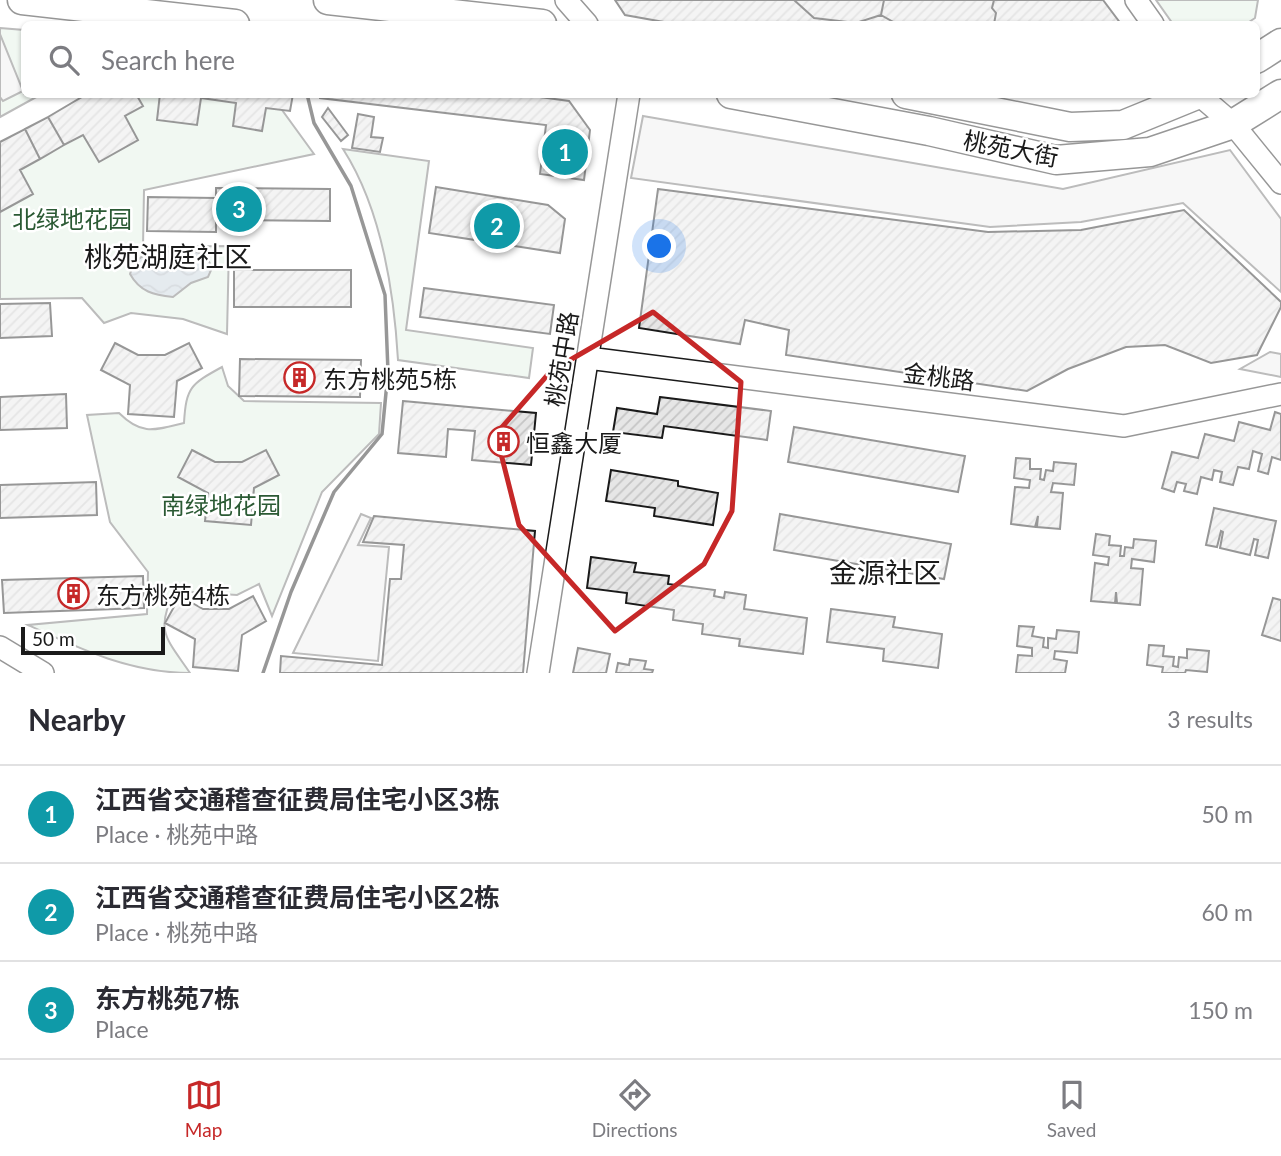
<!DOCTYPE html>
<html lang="en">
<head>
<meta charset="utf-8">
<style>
  :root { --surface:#fff; --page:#f7f7f7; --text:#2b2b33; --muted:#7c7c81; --line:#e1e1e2; --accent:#c62828 }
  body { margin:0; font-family:Lato,"Noto Sans SC",sans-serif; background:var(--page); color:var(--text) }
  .scale { position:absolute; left:21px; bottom:18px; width:144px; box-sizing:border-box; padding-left:7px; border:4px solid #1a1a1a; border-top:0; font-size:19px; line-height:24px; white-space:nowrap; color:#1a1a1a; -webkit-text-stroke:5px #fff; paint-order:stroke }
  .you { position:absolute; left:660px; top:247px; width:24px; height:24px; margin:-18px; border:5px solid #fff; border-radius:50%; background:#1a73e8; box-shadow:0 0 0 10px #1a73e833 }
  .badge { display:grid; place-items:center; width:46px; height:46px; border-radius:50%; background:var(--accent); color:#fff; font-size:23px; font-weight:700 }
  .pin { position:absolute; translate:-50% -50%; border:4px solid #fff; box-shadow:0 2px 7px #0006 }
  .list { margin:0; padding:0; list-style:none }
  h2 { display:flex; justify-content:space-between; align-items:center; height:91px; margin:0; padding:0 28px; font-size:30px }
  h2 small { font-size:23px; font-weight:400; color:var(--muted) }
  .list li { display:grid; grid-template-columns:46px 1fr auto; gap:21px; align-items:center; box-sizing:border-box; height:98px; padding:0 28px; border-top:2px solid var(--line) }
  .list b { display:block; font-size:26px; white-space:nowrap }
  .list p { margin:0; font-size:23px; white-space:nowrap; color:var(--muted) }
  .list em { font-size:23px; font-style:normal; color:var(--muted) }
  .icon { flex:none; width:38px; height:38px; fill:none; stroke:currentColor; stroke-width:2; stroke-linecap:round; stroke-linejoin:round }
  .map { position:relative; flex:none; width:1281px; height:673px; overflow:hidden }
  .search { position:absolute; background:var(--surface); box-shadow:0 2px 5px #0004; left:21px; right:21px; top:21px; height:77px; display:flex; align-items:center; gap:18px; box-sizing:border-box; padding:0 24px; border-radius:10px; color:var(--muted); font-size:26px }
  .sheet { height:385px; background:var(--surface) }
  nav { display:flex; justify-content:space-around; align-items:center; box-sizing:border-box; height:98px; border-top:2px solid var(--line); background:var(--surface); font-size:19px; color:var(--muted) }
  nav a { display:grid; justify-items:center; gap:4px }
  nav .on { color:var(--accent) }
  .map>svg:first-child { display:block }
  .green { fill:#e0efe3; stroke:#6a6a6a; stroke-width:2 }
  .parking { fill:#ededed; stroke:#6a6a6a; stroke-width:2 }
  .water { fill:url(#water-waves); stroke:#6a6a6a; stroke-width:2 }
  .building { fill:url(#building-hatch); stroke:#1a1a1a; stroke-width:2 }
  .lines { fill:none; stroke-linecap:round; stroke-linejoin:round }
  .minor-casing { stroke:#1a1a1a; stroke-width:24 }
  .major-casing { stroke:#1a1a1a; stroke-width:31 }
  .minor { stroke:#fff; stroke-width:21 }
  .major { stroke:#fff; stroke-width:28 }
  .wall { stroke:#1a1a1a; stroke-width:3.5 }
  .marked { fill:none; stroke:#c62828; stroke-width:5; stroke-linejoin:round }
  .labels { text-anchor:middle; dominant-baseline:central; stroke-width:5; stroke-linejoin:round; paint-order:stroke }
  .street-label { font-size:24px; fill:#1a1a1a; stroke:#fff }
  .park-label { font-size:24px; fill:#2b5a34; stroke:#fff }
  .poi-label { font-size:24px; fill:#1a1a1a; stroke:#fff; text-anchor:start }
  .quarter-label { font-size:28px; fill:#1a1a1a; stroke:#fff }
</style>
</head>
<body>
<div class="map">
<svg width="1281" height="673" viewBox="0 0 1281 673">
  <defs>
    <pattern id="water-waves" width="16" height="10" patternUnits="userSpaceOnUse" patternTransform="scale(1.75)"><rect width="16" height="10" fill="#c6d2dc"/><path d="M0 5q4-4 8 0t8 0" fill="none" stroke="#aab4bc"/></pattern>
    <pattern id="building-hatch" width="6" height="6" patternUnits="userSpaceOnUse" patternTransform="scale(1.75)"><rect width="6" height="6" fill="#e6e6e6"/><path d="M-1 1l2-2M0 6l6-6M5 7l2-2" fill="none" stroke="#c5c5c5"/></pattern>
  </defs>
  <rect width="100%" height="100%" fill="#fff"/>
  <path class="green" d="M1156 0H1258L1255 18 1246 24H1173Z
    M0 28 24 30V94L40 95 0 117Z
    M225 94 274 99 314 154 144 190 143 247 229 246 227 334 183 319 131 313 104 323 82 298 0 299V169L142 95Z
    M343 149 429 161 406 330 533 348 529 378 398 360C394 291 381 208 343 149Z
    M222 367 228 386 244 401 381 403 379 434 322 492 272 616 259 584 237 595 175 591C154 631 167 639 190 673 131 673 80 649 28 625L147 614 148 572 110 522 87 415 119 413C142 436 155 430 184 423 186 387 191 384 222 367Z"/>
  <path class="parking" d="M0 34 23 91 3 101 0 97Z
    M643 116 1063 189 1230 150 1281 219V292L1183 203 1081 222 990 227 631 178Z
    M1270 352 1281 354V377L1240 369Z
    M361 514 371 518 358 545 389 547 378 661 293 653Z"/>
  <path class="water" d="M161 249 187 257 194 251C205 254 208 258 212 268L208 277 191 283 173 297C154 295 140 292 130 274 134 257 146 254 161 249Z"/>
  <path class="building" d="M615 0H1103L1121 24H675L625 15Z
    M794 0H884L881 15 856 23 814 18Z
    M884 0H994L992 8 996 13 994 24H897L881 15Z
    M87 94H136L143 106 125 116 138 140 99 162 83 135 64 145 48 117Z
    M160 94H293L290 111 266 108 262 131 233 126 236 103 201 98 197 125 157 120Z
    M320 94H518L569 101 590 130 584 180 540 174 546 125 320 98Z
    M328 108 348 135 341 141 322 117Z
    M358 114 374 117 371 137 383 138 380 152 352 148Z
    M48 117 64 145 40 159 25 129Z
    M25 129 40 159 20 170 33 194 0 212V142Z
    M436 187 548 205 565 219 560 253 429 233Z
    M216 188 330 189V221L216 220V232L147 231 148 197 216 198Z
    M658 189 988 232 1081 230 1184 210 1281 302V307L1257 355 1211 363 1165 345 1126 347 1068 369 1027 391 786 355 789 330 745 320 740 344 639 328Z
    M234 270H351V307H234Z
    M424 288 554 305 550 334 420 317Z
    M50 303 52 336 0 338V304Z
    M115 343 138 355H165L189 343 202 368 177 381 174 417 128 414 130 385 101 370Z
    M240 359 361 360 360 397 239 396Z
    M66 394 67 428 0 430V397Z
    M660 397 771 411 767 440 664 426 662 438 613 432 617 408 657 414Z
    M403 401 536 413 531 465 472 460 475 431 448 429 446 457 398 453Z
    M1275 412 1281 414V460L1272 457 1268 474 1258 471 1262 454 1253 451 1249 469 1238 467 1233 485 1220 482 1222 472 1214 470 1212 480 1201 477 1197 494 1184 491 1186 484 1177 482 1174 492 1162 488 1172 452 1198 458 1205 434 1234 441 1239 422 1270 430Z
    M794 427 965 456 958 492 788 462Z
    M192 450 215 462H242L266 450 279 475 254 488 251 525 205 521 208 493 178 477Z
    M1016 458 1030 459V469H1041L1040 479 1044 480 1046 470 1053 471 1054 462 1076 464 1074 485 1053 483 1051 492 1063 493 1060 529 1037 527 1038 516 1035 527 1011 524 1015 487 1029 488 1030 480 1014 478Z
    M611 470 678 481V486L718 493 713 525 654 516 655 508 606 501Z
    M96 482 97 515 0 518V485Z
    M1214 508 1276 521 1268 558 1255 555 1258 540 1254 539 1250 555 1220 548 1223 532 1221 531 1217 547 1206 545Z
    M780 514 951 544 944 579 774 550Z
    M374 516 535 531 523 673H280L281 656 382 665 390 579H401L404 545 363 542Z
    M1096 534 1110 536 1109 545 1121 546 1120 556H1124L1125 547 1133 548 1134 539 1156 541 1154 562 1132 559 1131 568 1143 569 1140 605 1117 603 1116 592 1115 603 1091 601 1095 563 1108 565 1109 557 1093 555Z
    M591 557 636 563 634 572 669 576 668 584 715 590 714 596 724 598 725 592 746 595 744 609 807 618 803 654 739 646 740 639 702 634 703 624 673 620 674 610 626 603 627 593 587 588Z
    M143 576 144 608 4 613 2 580Z
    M180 596 203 609H229L253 596 266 621 242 635 238 671 193 667 195 639 165 623Z
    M1273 598 1281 600V641L1262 635Z
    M831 609 895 617 893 627 942 634 938 668 883 661 884 649 827 642Z
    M1019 626 1034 627 1032 636 1044 638 1043 647 1048 648V638L1056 639 1057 630 1079 632 1077 653 1055 651 1054 659 1067 661 1065 673H1016L1018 655 1032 656V648L1017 646Z
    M1149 645 1164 646 1163 656 1174 657 1173 666 1178 667 1179 657 1187 658V649L1209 651 1207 672 1186 670 1185 673H1162L1163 667 1147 665Z
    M578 648 610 654 606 673H573Z
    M630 659 646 661 644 669 653 670 652 673H616L618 663 629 665Z"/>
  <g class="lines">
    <defs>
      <path id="minor" d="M566 0 587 24
        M1136 0 1153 24
        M1198 94 1233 124 1281 183
        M588 358 1124 426 1281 394
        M0 647 43 673
        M538 673 629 94"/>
      <path id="major" d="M22 0 235 24
        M328 0 542 24
        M1256 59 1281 43
        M731 94 929 131 1056 160 1150 152 1233 124 1281 94
        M906 94 1070 127 1123 125 1199 94"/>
    </defs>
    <use href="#minor" class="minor-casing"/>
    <use href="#major" class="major-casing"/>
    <use href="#minor" class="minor"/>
    <use href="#major" class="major"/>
    <path class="wall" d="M263 673 291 592 334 492 382 434 388 372 385 295 351 186 314 123 307 94"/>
  </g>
  <path d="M0 0H1281V673H0ZM653 312 741 382 732 511 704 564 615 631 519 525 496 434 551 371Z" fill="#fff" fill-opacity=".55" fill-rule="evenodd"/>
  <path class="marked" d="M653 312 741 382 732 511 704 564 615 631 519 525 496 434 551 371Z"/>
  <defs>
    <symbol id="building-ring" viewBox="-11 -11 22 22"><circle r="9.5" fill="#fff" stroke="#c62828" stroke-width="1.5"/><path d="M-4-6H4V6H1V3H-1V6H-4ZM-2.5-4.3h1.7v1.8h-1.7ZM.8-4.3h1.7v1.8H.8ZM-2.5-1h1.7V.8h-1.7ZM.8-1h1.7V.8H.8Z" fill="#c62828"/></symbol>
  </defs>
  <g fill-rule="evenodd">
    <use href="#building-ring" x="282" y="360" width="35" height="35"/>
    <use href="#building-ring" x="486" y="424" width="35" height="35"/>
    <use href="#building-ring" x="56" y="576" width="35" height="35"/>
  </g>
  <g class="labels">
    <g class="street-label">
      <text transform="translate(1011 148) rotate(11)">桃苑大街</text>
      <text transform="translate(561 359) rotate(-81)">桃苑中路</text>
      <text transform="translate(939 376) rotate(7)">金桃路</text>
    </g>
    <g class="park-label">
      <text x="72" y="218">北绿地花园</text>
      <text x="221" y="504">南绿地花园</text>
    </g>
    <g class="poi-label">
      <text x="323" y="378">东方桃苑5栋</text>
      <text x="526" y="442">恒鑫大厦</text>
      <text x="96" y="594">东方桃苑4栋</text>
    </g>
    <g class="quarter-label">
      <text x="168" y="256">桃苑湖庭社区</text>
      <text x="885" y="572">金源社区</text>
    </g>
  </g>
</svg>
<div class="scale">50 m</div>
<div class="you"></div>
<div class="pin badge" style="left:565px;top:152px;background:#0f9aa8">1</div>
<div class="pin badge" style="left:497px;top:226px;background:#0f9aa8">2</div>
<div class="pin badge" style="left:239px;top:209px;background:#0f9aa8">3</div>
<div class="search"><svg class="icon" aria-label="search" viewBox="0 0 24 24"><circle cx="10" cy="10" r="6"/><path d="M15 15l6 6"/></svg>Search here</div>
</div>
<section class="sheet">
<h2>Nearby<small>3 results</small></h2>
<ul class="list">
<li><span class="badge" style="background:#0f9aa8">1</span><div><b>江西省交通稽查征费局住宅小区3栋</b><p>Place · 桃苑中路</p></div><em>50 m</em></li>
<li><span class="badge" style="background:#0f9aa8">2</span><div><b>江西省交通稽查征费局住宅小区2栋</b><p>Place · 桃苑中路</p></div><em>60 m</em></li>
<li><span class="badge" style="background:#0f9aa8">3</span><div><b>东方桃苑7栋</b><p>Place</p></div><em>150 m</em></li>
</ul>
</section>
<nav>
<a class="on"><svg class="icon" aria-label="map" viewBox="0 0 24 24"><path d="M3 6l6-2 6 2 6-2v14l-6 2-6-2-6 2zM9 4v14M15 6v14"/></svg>Map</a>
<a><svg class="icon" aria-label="directions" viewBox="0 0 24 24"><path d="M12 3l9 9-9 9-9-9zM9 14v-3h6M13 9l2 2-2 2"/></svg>Directions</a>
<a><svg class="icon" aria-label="saved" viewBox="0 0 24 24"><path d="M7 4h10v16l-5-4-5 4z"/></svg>Saved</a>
</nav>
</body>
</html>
